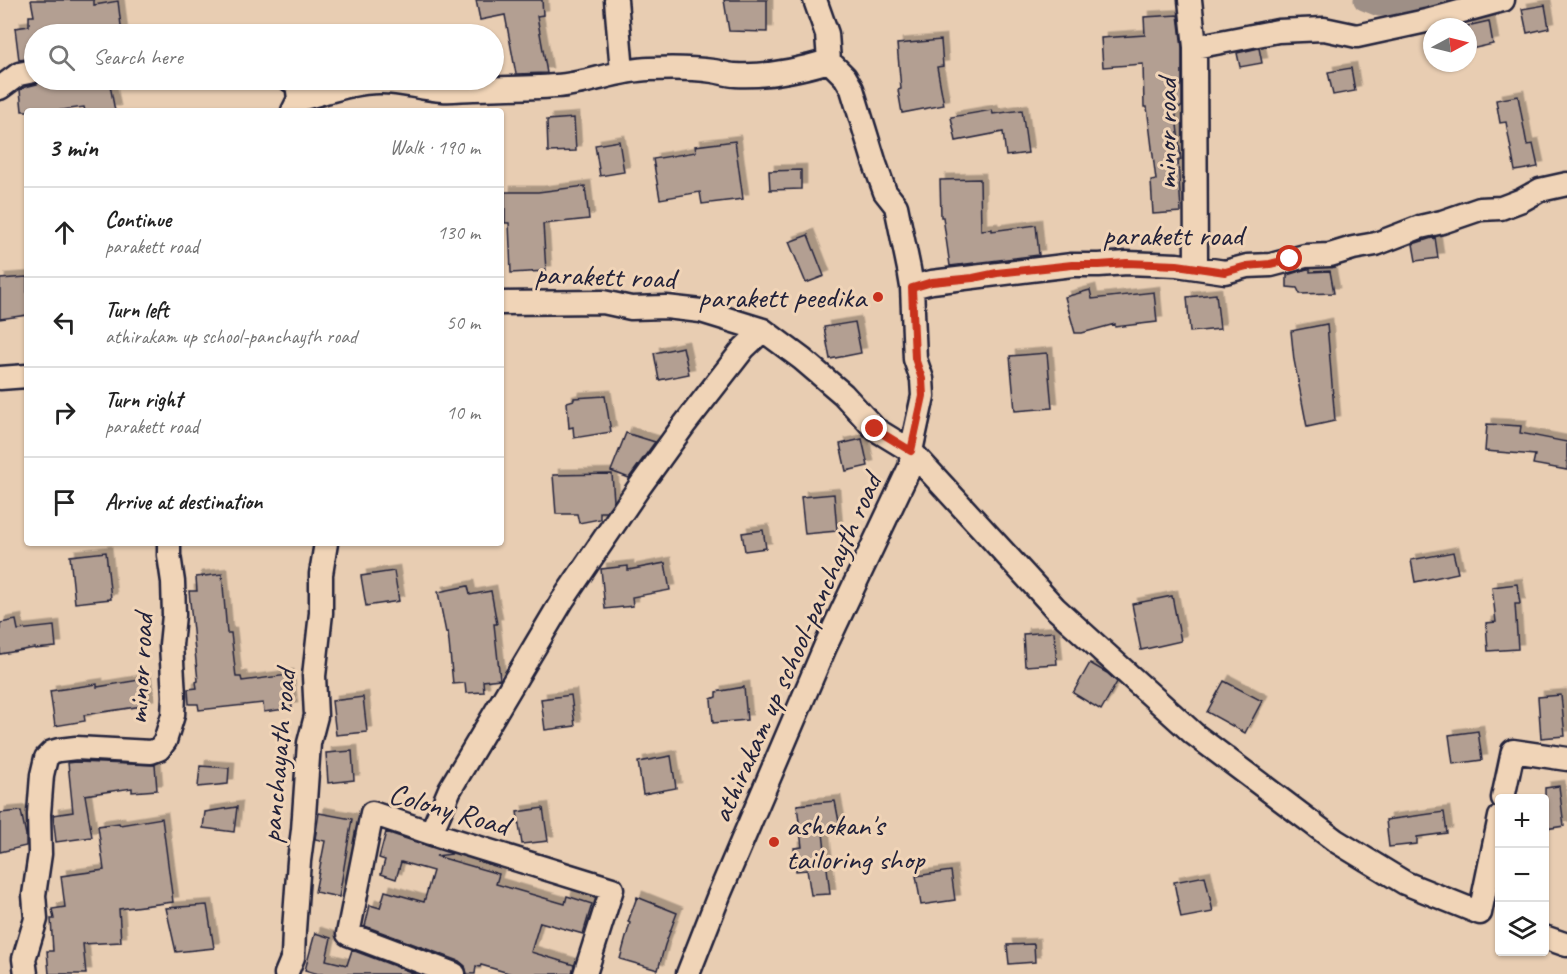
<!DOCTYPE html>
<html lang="en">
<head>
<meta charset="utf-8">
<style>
  :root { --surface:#fff; --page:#f6f6f6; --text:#222; --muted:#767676; --line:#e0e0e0 }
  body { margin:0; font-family:Caveat,sans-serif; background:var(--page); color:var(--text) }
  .controls { position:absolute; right:18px; bottom:18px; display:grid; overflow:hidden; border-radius:6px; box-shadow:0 2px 4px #0004 }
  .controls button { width:54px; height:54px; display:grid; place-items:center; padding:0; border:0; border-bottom:2px solid var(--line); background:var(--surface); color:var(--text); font:30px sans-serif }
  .compass { position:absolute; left:1423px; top:18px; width:54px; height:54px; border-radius:50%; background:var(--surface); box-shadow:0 2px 4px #0004; rotate:83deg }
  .stop { position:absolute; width:18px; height:18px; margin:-14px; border:4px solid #c8321e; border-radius:50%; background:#fff }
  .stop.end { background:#c8321e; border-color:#fff; box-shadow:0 2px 6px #0008 }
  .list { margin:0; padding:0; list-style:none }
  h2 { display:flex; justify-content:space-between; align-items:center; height:78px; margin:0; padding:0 24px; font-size:26px }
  h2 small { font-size:20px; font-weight:400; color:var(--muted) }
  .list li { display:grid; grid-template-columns:39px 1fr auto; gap:18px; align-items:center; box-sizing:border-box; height:90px; padding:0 24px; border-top:2px solid var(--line) }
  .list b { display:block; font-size:22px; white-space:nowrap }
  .list p { margin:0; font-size:20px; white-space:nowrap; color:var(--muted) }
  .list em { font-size:20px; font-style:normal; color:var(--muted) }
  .icon { flex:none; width:33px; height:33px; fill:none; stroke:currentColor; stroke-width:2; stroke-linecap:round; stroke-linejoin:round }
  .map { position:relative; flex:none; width:1567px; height:974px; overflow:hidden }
  .search { position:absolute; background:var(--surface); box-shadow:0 2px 4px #0004; left:24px; top:24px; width:480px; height:66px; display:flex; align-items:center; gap:15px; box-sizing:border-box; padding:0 21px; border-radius:33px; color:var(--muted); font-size:22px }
  .panel { position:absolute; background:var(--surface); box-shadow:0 2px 4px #0004; left:24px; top:108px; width:480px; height:438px; border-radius:6px }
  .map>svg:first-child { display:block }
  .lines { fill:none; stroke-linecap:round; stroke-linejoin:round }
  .canal { stroke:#9e8f86; stroke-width:21 }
  .building { fill:#b39f92; stroke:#22223b; stroke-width:1.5; filter:url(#shadow) }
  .minor-casing { stroke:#22223b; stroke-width:27 }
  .minor { stroke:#f0d4b7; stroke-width:22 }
  .route { stroke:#c8321e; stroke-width:8 }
  .poi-dot { fill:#c8321e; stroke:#f0d4b7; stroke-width:2 }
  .labels { text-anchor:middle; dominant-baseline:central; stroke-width:6; stroke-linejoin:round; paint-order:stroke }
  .street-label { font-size:30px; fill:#22223b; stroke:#f0d4b7 }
  .poi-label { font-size:30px; fill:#22223b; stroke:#f0d4b7; text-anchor:end }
</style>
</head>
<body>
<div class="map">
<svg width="1567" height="974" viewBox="0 0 1567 974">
  <defs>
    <filter id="shadow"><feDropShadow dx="5.5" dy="-5.5" stdDeviation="0" flood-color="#0004"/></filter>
  </defs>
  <rect width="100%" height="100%" fill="#e8cdb2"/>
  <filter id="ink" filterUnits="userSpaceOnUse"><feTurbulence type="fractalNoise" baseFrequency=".0167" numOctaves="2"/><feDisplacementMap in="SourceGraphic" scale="12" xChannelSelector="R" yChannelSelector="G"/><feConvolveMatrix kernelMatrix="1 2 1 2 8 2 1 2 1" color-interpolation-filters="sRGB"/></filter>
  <g filter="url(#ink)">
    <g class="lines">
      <path class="canal" d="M1364 0 1379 6H1455L1466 2"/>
    </g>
    <path class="building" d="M31 0H94V5L118 1 122 34H34V58L19 60 15 28 29 26V16H34Z
      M476 0H542L543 15 537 16 547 73 516 74 505 15 480 20Z
      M724 0H767V32L729 31Z
      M1545 5 1549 28 1527 33 1522 9Z
      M1178 15 1182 48V107H1175L1181 160H1178L1181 212 1153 214 1151 181 1156 180 1147 107H1144L1143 64 1103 67 1101 38 1145 35 1144 17Z
      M1489 21 1493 44 1471 49 1468 27 1467 26Z
      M941 40 943 66 937 67 944 105 902 113 898 90 901 89 897 44Z
      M1259 48 1262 63 1240 67 1237 53Z
      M1351 68 1355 91 1333 95 1328 72Z
      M44 80H109L115 111H85L84 107 55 111H22L20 90 25 87 37 84Z
      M1518 96 1527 145 1533 144 1538 167 1515 171 1506 122 1500 123 1496 100Z
      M992 110 993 114 1022 110 1028 153 1006 156 1003 132 956 141 951 117Z
      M574 118 576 151 548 152 547 120Z
      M619 141 624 172 600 176 595 145Z
      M735 141 743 199 702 204 700 192 660 199 653 159 696 152 695 146Z
      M801 170V189L770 190 769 171Z
      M980 179 981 230 992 229V231L1036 225 1039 255 950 266 943 217H941L940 180Z
      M585 186 589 219 543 224 546 271 511 273 509 223H505V192H538Z
      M808 235 824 276 806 283 789 242Z
      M1435 237 1438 258 1416 261 1413 244Z
      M1307 269H1310V272L1330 271 1334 293 1300 294 1297 288 1287 287V275Z
      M27 277V315L0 319V279Z
      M1090 290 1092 299 1154 292 1157 322 1115 327V324L1082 333H1075L1065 297Z
      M1216 294 1220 329 1190 332 1187 297Z
      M855 322 861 353 830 359 824 327Z
      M1327 324 1335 421 1307 427 1294 360 1291 331Z
      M683 347 689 374 659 380 654 353Z
      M1047 353 1052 408 1015 411 1010 356Z
      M605 396 611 432 574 438 573 427 569 428 567 402 574 400V398Z
      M1487 424 1521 426 1520 433 1567 442V470L1533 464 1535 455 1485 451Z
      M626 433 655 442 629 478 611 471Z
      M862 439 868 466 846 471 840 444Z
      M612 474 614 501 606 512H600V519L579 523 577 514H556L553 475Z
      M834 494 837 531 805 534 801 497Z
      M763 530 766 548 745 551 742 533Z
      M106 552 111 599 75 603 70 556Z
      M1453 552 1458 573 1415 582 1411 560Z
      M665 563 670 590 632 597 633 606 605 609 601 569 628 566V570Z
      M394 571 399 601 366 606 361 576Z
      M222 574 227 633H231L236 677H241L242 681 288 675 292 708 264 712 263 703 199 710 198 704H189L188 689 197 688 196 682 198 681 189 591H197L196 577Z
      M1517 584 1520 604H1515L1518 649 1488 651 1486 623 1496 622 1492 587Z
      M468 586 470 595 491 591 497 624H494L500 679 483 681 484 692 466 693 465 683 453 684 448 632 446 633 438 592Z
      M1172 596 1181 641 1141 650 1132 604Z
      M16 620 18 630 54 626 56 647 35 649V648L0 654V623Z
      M1054 632 1057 664 1025 666 1023 634Z
      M1090 663 1107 673 1117 682 1101 710 1073 693Z
      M145 679 149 705 84 715 85 721 55 726 50 691 97 684V687Z
      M1224 681 1262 701 1245 733 1207 712Z
      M744 687 747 720 713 723 711 699 716 697V692Z
      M571 695 575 726 545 730 541 699Z
      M1561 695 1565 736 1541 738 1538 697Z
      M363 697 367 732 336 735 332 701Z
      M1478 731 1482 760 1453 764 1449 735Z
      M352 751 354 780 328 783 326 753Z
      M671 756 676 788 643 794 638 762Z
      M76 762 155 765 157 790 132 792V788L85 795 92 837 56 842 53 815 73 812 68 763Z
      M200 766 229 768 228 784 198 787Z
      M1559 786 1564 826 1545 829V788Z
      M835 801 841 832 823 833 830 894 811 895 807 870 796 871 794 848 802 847 797 805Z
      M237 807 234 832 203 828 205 812Z
      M543 808 548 841 522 844 517 812Z
      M21 811 26 835V846L0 852V813Z
      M1444 812 1447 833 1417 837V844L1389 847 1386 820Z
      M319 813 352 819 339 897 315 892 325 841 315 839Z
      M162 818 173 902 119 909 121 942 83 944 86 974H49L47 951H53L51 919H54L52 909 65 907 61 876 104 870 98 826 119 823 120 825Z
      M386 832 452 854 436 856 499 874 496 884 565 904 567 896 592 904 583 934 540 922 531 952 574 965 572 974H512L481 965 480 967 476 966 475 974H467L465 966 459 961 365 926 370 905 380 908 385 891 424 902 433 871 401 862 396 879 381 874 385 860 379 858Z
      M951 871 955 900 921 905 916 876Z
      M1205 876 1213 912 1181 918 1174 882Z
      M637 897 677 913 665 945 658 970 620 959 630 923 628 922Z
      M207 905 214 948 176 952 166 908Z
      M315 933 331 938 326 960 347 965 352 950 416 974H318L305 970Z
      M1034 944 1035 962 1009 964 1007 945Z"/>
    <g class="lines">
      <defs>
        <path id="minor" d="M616 0 622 72
          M1190 0 1195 47 1196 267
          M1195 47 1278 31 1324 29 1357 36 1426 21 1503 0
          M290 80 297 83 299 99
          M0 88 19 74 34 71
          M293 111 299 99C326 93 351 82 379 82 401 81 421 89 442 90 453 91 463 89 474 89 501 88 528 88 556 86 588 84 617 70 649 69 671 68 692 68 713 71 721 72 728 75 735 75 767 77 799 70 829 61
          M912 287 932 282 1072 265H1099L1127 263 1177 265 1225 272 1247 266 1271 265 1305 256 1330 255 1353 248 1376 244 1420 227 1442 222 1480 209 1501 208 1522 200 1540 190 1567 184
          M501 303 603 302 631 308 666 307 701 311 763 330 802 359 843 394 875 429 911 451 1055 608 1194 734 1336 841 1405 883 1480 913 1500 817
          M0 378 27 376
          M1503 798 1513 751 1567 759
          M431 833 450 789 562 601 640 486 684 425 744 348 763 330
          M1544 937 1567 945
          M26 974 24 959 36 919 34 895 40 854 39 814 42 775 46 758 52 752 59 750 76 748 151 752 159 749 165 741 173 715 174 696 171 645 174 615 173 582 169 555V543
          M286 974 293 957 294 930 299 861 303 830 309 743 316 716 314 676 321 613V574L326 543
          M454 974 348 934 372 813 431 833 612 889 585 974
          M688 974 719 895 825 647 911 465V451L923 396 922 379 915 359 912 287 909 269 896 206 885 192 875 164 852 89 845 77 829 61 827 34 815 0"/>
      </defs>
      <use href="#minor" class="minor-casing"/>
      <use href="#minor" class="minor"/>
    </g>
  </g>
  <g class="lines" filter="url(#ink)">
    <path class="route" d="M875 429 911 451 923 396 922 379 915 358 912 288 932 282 973 278 997 273 1072 265H1099L1127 263 1177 265 1225 272 1247 266 1270 264 1290 259"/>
  </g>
  <g class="poi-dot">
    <circle cx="878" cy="297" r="6"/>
    <circle cx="774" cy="842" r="6"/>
  </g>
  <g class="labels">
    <g class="street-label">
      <text transform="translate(1166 134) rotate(-90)">minor road</text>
      <text x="1173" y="235">parakett road</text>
      <text transform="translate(605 276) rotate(2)">parakett road</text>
      <text transform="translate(796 648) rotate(-66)">athirakam up school-panchayth road</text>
      <text transform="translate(140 669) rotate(-87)">minor road</text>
      <text transform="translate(278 756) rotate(-85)">panchayath road</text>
      <text transform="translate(449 809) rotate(16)">Colony Road</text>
    </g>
    <g class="poi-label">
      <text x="866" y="297">parakett peedika</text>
      <text x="786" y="825" text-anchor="start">ashokan's<tspan x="786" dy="34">tailoring shop</tspan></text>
    </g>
  </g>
</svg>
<div class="controls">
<button>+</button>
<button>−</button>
<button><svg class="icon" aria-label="layers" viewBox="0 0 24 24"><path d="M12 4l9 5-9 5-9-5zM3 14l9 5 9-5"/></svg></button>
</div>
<svg class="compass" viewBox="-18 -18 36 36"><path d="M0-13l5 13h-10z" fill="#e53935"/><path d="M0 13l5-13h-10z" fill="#767676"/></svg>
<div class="stop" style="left:1290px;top:259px"></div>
<div class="stop end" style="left:875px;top:429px"></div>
<div class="search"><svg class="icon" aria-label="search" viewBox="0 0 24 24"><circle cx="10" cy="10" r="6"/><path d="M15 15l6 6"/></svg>Search here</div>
<section class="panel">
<h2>3 min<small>Walk · 190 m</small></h2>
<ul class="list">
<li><svg class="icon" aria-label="ahead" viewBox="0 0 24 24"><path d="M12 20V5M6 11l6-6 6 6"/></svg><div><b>Continue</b><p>parakett road</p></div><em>130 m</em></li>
<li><svg class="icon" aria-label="left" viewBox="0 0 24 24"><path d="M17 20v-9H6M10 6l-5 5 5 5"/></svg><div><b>Turn left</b><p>athirakam up school-panchayth road</p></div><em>50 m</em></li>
<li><svg class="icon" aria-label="right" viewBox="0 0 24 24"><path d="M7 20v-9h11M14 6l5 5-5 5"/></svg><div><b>Turn right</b><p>parakett road</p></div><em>10 m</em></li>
<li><svg class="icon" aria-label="arrive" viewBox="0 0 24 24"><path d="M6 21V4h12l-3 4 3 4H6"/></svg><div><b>Arrive at destination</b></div></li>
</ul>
</section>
</div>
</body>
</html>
